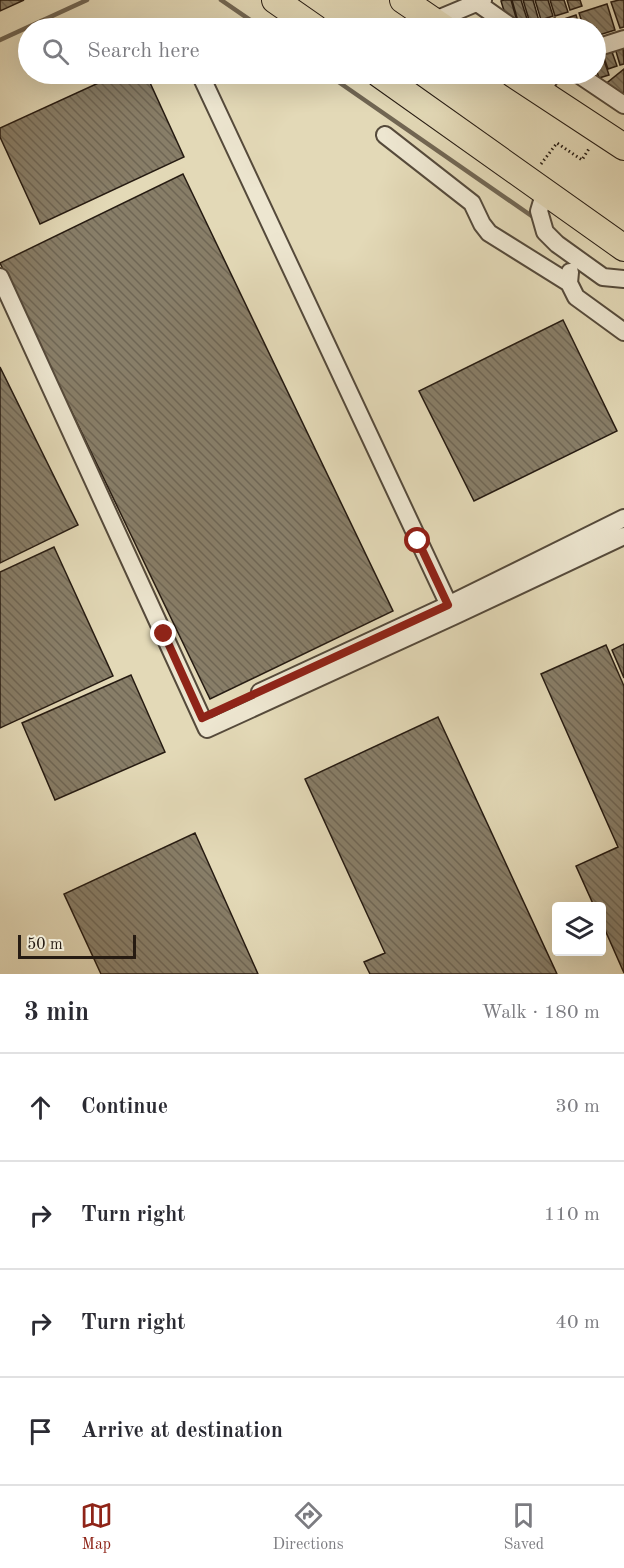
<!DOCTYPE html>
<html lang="en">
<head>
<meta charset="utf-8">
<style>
  :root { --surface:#fff; --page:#f2f2f3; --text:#2b2b33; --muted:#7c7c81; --line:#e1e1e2; --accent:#8f2418 }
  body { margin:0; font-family:"Old Standard TT",serif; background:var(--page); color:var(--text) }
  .controls { position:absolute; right:18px; bottom:18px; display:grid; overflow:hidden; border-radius:6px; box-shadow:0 6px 24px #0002 }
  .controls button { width:54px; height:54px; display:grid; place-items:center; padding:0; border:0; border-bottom:2px solid var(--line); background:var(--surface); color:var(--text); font:30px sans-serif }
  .scale { position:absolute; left:18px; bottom:15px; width:118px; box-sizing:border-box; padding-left:6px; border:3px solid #261b12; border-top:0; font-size:16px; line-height:21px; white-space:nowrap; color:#261b12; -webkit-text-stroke:4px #ede6d0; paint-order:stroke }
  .stop { position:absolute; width:18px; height:18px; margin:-14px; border:4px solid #8f2418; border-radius:50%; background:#fff }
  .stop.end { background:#8f2418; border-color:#fff; box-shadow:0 2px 6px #0008 }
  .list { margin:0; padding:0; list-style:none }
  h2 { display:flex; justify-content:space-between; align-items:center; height:78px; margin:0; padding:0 24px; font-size:26px }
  h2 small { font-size:20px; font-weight:400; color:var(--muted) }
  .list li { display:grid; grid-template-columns:39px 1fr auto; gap:18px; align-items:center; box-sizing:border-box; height:108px; padding:0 24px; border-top:2px solid var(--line) }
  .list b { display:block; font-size:22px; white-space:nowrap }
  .list em { font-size:20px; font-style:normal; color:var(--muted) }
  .icon { flex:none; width:33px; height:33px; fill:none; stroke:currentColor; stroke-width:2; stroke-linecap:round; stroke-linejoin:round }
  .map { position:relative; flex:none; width:624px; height:974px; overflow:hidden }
  .search { position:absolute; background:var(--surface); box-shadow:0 6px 24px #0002; left:18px; right:18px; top:18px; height:66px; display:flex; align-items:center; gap:15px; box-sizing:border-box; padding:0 21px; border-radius:33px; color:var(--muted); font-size:22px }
  .sheet { height:510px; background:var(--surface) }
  nav { display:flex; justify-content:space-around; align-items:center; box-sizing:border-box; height:84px; border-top:2px solid var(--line); background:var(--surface); font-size:16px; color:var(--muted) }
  nav a { display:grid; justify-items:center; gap:3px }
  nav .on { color:var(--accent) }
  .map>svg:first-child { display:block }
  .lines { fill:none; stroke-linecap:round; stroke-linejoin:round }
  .stream { stroke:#716653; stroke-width:4.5 }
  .building { fill:url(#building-back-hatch); stroke:#261b12; stroke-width:1.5 }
  .minor-casing { stroke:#554a3b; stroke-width:20 }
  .highway-casing { stroke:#261b12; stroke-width:28 }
  .path { stroke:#261b12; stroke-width:3; stroke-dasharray:1.5 3; stroke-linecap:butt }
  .minor { stroke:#ede6d0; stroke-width:16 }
  .highway { stroke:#e3d9b7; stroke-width:26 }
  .route { stroke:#8f2418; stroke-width:8 }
</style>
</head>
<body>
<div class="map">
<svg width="624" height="974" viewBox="0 0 624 974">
  <defs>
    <pattern id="building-back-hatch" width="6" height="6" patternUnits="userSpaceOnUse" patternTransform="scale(1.5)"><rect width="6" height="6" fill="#887e68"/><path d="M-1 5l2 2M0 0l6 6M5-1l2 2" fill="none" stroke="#6f6654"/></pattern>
  </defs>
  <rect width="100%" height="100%" fill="#e3d9b7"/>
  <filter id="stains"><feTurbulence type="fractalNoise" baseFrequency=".00333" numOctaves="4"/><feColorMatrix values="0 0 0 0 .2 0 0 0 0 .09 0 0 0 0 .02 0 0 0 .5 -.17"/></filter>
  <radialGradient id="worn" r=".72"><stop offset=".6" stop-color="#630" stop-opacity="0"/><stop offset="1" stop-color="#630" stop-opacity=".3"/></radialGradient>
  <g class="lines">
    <path class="stream" d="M221 0 262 28
      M0 40 87 0
      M327 74 536 219"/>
  </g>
  <path class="building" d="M0 0H24L0 11Z
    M504 0H511L517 21 508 24 501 1Z
    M512 0H521L528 22 519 25Z
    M523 0H533L539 21 530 23Z
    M535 0H548L553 16 541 20Z
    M550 0H564L568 12 555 16Z
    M567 0H580L582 6 570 10Z
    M619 0H624V27L620 28 611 2Z
    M607 4 615 30 596 36V28H584L579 13Z
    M576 15 580 28H560L558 21Z
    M555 18 558 28H532L531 25Z
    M623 45 624 64 620 65 615 48Z
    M611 49 617 66 608 69 602 52Z
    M601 51 609 75 599 78 596 69V53Z
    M624 69V102L603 86Z
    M118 74H146L184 157 40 224 0 137V128Z
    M183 174 393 611 210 699 0 263Z
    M563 320 617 431 474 501 419 391Z
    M0 367 78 525 0 563Z
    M54 547 113 676 0 728V572Z
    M624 644V678L612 650Z
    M606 645 624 686V973L602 923V906H594L576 866 618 847 541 674Z
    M131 675 165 752 55 800 22 723Z
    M438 717 557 974H370L364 962 385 953 305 779Z
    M195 833 258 974H101L64 894Z"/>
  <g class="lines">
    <defs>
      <path id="minor" d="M473 0 513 28
        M433 21 483 0
        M596 48 624 39
        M200 74 454 616
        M578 74 624 105
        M541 92 552 74
        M385 135 472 203 482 224 489 233 569 283
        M545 191 539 211 545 232 557 244 603 277 624 279
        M570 272 569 283 576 297 624 332
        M0 277 207 729 454 616 624 536
        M260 692 448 605 624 518"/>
      <path id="highway" d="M275 0 315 28
        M403 0 444 28
        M379 74 624 248
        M513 74 624 147"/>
    </defs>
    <use href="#minor" class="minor-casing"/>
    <use href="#highway" class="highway-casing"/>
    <path class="path" d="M541 164 557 143 582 160 590 147"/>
    <use href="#minor" class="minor"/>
    <use href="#highway" class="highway"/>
  </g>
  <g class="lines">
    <path class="route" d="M164 634 202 718 448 605 418 541"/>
  </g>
  <rect width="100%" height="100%" filter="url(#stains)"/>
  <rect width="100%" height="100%" fill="url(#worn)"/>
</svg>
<div class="controls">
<button><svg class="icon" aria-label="layers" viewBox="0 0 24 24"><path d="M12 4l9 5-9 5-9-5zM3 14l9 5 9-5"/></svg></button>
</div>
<div class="scale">50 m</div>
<div class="stop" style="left:418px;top:541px"></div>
<div class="stop end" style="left:164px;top:634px"></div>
<div class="search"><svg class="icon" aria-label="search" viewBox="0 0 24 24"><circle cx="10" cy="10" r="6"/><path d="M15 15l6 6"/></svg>Search here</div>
</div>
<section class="sheet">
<h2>3 min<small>Walk · 180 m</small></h2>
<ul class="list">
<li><svg class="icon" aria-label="ahead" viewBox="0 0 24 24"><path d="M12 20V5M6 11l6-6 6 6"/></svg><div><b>Continue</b></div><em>30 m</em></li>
<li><svg class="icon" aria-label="right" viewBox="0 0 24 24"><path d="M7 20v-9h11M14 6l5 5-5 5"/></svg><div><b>Turn right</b></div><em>110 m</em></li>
<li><svg class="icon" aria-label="right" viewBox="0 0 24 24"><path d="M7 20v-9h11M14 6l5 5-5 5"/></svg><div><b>Turn right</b></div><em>40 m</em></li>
<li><svg class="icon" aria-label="arrive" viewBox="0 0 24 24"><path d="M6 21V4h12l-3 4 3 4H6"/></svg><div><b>Arrive at destination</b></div></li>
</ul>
</section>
<nav>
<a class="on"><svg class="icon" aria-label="map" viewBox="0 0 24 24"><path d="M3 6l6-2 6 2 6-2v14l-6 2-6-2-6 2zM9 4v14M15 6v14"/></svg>Map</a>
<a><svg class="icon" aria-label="directions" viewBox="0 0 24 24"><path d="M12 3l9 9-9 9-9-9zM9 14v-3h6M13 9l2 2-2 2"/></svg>Directions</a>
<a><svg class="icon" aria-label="saved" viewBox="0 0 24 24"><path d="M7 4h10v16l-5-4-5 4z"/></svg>Saved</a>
</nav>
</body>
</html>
